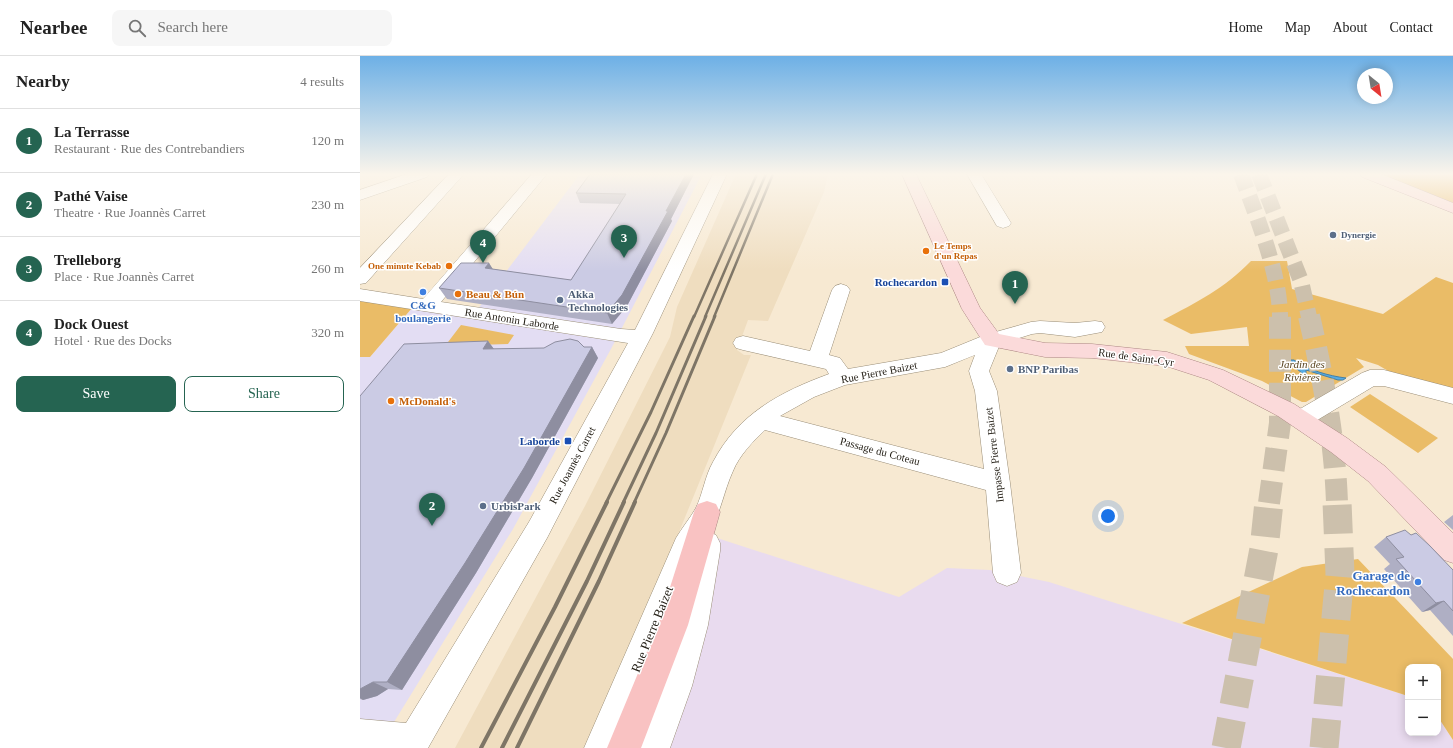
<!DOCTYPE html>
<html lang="en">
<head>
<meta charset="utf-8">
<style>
  :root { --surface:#fff; --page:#f6f6f6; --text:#222; --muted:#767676; --line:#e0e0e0; --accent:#256451 }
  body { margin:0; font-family:Georgia,serif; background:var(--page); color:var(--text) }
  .controls { position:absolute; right:12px; bottom:12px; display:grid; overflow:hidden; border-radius:8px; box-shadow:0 2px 10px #0003 }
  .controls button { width:36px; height:36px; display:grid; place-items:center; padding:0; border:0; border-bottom:1px solid var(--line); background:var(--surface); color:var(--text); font:20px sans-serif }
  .compass { position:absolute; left:997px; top:12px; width:36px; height:36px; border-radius:50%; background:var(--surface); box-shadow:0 2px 10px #0003; rotate:150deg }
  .you { position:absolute; left:748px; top:460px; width:14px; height:14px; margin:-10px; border:3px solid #fff; border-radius:50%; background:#1a73e8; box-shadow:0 0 0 6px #1a73e833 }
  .badge { display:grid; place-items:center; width:26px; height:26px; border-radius:50%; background:var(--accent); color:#fff; font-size:13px; font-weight:700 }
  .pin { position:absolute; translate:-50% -33px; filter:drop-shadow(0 1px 2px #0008) }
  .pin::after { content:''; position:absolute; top:21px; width:14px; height:12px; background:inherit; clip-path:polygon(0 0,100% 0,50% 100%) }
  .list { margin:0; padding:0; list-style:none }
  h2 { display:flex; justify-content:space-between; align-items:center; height:52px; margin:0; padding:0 16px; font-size:17px }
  h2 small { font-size:13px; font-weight:400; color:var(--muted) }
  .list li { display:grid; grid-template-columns:26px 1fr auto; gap:12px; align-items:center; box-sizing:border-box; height:64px; padding:0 16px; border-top:1px solid var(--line) }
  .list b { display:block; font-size:15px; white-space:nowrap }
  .list p { margin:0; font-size:13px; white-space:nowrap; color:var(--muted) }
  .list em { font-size:13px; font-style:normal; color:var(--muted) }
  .actions { display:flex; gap:8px; padding:12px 16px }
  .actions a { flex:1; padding:9px 0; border:1px solid var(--accent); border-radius:8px; text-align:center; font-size:14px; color:var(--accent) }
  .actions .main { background:var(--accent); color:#fff }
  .icon { flex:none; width:22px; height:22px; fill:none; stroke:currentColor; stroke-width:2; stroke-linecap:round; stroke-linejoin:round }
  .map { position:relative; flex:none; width:1093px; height:692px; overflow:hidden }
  header { display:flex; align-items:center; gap:24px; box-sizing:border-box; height:56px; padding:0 20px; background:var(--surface); border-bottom:1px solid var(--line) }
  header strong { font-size:19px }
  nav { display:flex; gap:22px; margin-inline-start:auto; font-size:14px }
  .search { width:280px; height:36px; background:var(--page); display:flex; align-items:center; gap:10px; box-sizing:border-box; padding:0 14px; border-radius:8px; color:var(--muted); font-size:15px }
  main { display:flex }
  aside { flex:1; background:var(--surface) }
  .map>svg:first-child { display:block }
  .commercial { fill:#e3ddf3 }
  .industrial { fill:#e9dbef }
  .built { fill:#efddbf }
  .green { fill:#eabc67 }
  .water { fill:#56abe4; stroke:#4680a6 }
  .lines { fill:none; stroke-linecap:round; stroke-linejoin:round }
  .highway-tunnel-far2 { stroke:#ccc0ac; stroke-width:16; stroke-dasharray:16 8; stroke-linecap:butt }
  .highway-tunnel-far1 { stroke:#ccc0ac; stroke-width:22; stroke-dasharray:22 11; stroke-linecap:butt }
  .highway-tunnel { stroke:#ccc0ac; stroke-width:29; stroke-dasharray:29 14; stroke-linecap:butt }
  .minor-casing { stroke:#9a8e78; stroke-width:1 }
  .major-casing { stroke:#ae8885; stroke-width:1 }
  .highway-casing { stroke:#ae8885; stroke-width:1 }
  .minor { fill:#fff; fill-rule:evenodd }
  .major { fill:#fbdada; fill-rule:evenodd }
  .highway { fill:#f9c2c2; fill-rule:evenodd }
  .rail-far2 { stroke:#7e7566; stroke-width:2.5 }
  .rail-far1 { stroke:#7e7566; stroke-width:3 }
  .rail { stroke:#7e7566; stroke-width:4 }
  .wall { fill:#afafc4 }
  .shaded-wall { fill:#8e8ea0 }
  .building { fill:#cbcbe4; stroke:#8e8ea0 }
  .service-dot { fill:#5c6f8a; stroke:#fff; stroke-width:1.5 }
  .food-dot { fill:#e8710a; stroke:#fff; stroke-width:1.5 }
  .transit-dot { fill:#1a4fb4; stroke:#fff; stroke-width:1.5 }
  .shop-dot { fill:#3f7fe0; stroke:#fff; stroke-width:1.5 }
  .labels { text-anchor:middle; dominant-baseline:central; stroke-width:3; stroke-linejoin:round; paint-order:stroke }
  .far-service-label { font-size:9px; font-weight:bold; fill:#4e5e75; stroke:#fff; text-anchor:start }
  .far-food-label { font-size:9px; font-weight:bold; fill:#c56008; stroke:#fff; text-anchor:start }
  .transit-label { font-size:11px; font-weight:bold; fill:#164399; stroke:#fff; text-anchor:end }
  .food-label { font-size:11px; font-weight:bold; fill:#c56008; stroke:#fff; text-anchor:start }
  .service-label { font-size:11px; font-weight:bold; fill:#4e5e75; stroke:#fff; text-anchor:start }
  .shop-label { font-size:11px; font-weight:bold; fill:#366cbe; stroke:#fff }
  .street-label { font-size:11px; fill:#221d14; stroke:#fff }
  .park-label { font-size:11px; font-style:italic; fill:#5b4723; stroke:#fff }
  .near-shop-label { font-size:13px; font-weight:bold; fill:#366cbe; stroke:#fff; text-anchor:end }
  .near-street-label { font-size:13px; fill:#221d14; stroke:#fff }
</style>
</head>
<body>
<header>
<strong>Nearbee</strong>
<div class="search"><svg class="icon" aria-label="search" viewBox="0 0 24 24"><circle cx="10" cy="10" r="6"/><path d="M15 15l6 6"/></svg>Search here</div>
<nav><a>Home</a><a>Map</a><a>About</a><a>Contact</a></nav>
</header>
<main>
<aside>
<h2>Nearby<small>4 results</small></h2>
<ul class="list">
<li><span class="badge">1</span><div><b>La Terrasse</b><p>Restaurant · Rue des Contrebandiers</p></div><em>120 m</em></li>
<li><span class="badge">2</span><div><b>Pathé Vaise</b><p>Theatre · Rue Joannès Carret</p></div><em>230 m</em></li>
<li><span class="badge">3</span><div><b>Trelleborg</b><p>Place · Rue Joannès Carret</p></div><em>260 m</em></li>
<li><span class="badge">4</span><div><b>Dock Ouest</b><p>Hotel · Rue des Docks</p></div><em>320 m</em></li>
</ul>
<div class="actions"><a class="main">Save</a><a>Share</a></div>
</aside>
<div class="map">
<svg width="1093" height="692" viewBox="0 0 1093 692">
  <rect width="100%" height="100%" fill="#f7e9d2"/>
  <path class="commercial" d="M220 118H342L252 291 153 473 18 692H0V301H10L52 252 114 258Z"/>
  <path class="industrial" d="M357 482 539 541 587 512 630 514 689 526 1048 640V677H1078V661L1093 684V692H306Z"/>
  <path class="built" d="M376 118H468L464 136 408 265 388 264 377 294 384 299H391L252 641 229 692H95L225 450 310 281 317 251Z"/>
  <path class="green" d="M1015 118H1093V149Z
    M891 205H927L932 233 1023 258 1076 221 1093 227V335L1042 323 1018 309 996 302 1004 311 946 346H942L902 325 829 298 825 290H889L887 271 831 278 803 264C837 246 864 233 891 205Z
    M0 245 52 252 10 301H0Z
    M101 269 154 279 148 288 85 290Z
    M1010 338 1078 382 1058 397 990 351Z
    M998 503 1093 603V684L1078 661V611H1048V640L822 567 942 511Z"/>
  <path class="water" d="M930 304H934C948 314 969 320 986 322L983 324H978L946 314V318L966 334 964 336 929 306Z"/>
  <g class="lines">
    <path class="highway-tunnel-far2" d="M881 118C896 159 920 217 920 261
      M899 118 941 225 949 261"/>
    <path class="highway-tunnel-far1" d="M949 260C963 320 975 385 977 447
      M909 447 920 367V260"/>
    <path class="highway-tunnel" d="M866 692 904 493 909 446
      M964 692 980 518 977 446"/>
    <defs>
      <path id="minor" d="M47 118H69L67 121 0 144V134Z
        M89 118H104L6 227 0 228V212Z
        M172 118H187L81 246 261 273 275 274 353 118H367L293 277 187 482 68 692H0V663L46 667 169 466 268 287 0 245V233L63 243Z
        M607 118H621L651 167 649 170 643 172 637 170Z
        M481 228 487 230 490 234 469 299 480 302 488 313 581 297 625 279 671 266 680 265 715 267 735 265 742 266 745 271 742 276 715 281 680 277 672 278 640 288 629 315 637 335 650 427 661 517 657 526 647 530 637 526 633 517 626 434 405 374C393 385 379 400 373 415 363 437 362 454 349 476L356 479 360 487V495L348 569 332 630 310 692H276L300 630 318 569 330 513 258 692H224L316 482C322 472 330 462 336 452 343 437 345 420 353 406 378 358 420 336 469 318L466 313 383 294 376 292 373 287 376 282 383 280 450 295 472 234 475 230ZM615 299 609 315 615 335 624 413 420 360 454 341 485 329 585 311Z
        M1010 314H1024L1093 332V348L1024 330H1014L949 369 941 372 933 369 930 363 933 357 1002 317Z"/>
      <path id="major" d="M542 118H556L620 252 639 278 685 287 732 288 807 296 863 314 934 348 987 382 1026 411 1093 477V507L1084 504 1008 425 971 396 918 360 849 324 806 310 732 302 685 301 625 289 602 253Z
        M1000 118H1021L1093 147V157L1002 121Z"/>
      <path id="highway" d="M347 445 356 448 360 456 328 569 281 692H247L298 569 334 456 338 448Z"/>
    </defs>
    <use href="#minor" class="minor-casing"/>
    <use href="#major" class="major-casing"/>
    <use href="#highway" class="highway-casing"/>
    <use href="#minor" class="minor"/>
    <use href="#major" class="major"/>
    <use href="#highway" class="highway"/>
    <path class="rail-far2" d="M334 261 397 118
      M345 261 406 118
      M354 261 413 118"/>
    <path class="rail-far1" d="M246 447 291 356 334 260
      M263 447 296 377 346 260
      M274 447 306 377 355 260"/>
    <path class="rail" d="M121 692 195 551 247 446
      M142 692 227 525 264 446
      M157 692 239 525 275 446"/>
  </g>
  <path class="wall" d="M230 118H334L311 163 312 165 267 250 252 268 87 243 79 232 129 207 132 213 211 224 260 148 220 147 216 137Z
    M128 285 134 293 232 291 238 302 172 422 116 517 42 634 28 633 17 640 3 644 0 643V340Z
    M1093 459V474L1084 466Z
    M1026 481 1093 514V580L1070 554 1062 556 1024 513 1030 508 1014 491Z"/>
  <path class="shaded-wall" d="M326 118H334L311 163 312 165 267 250 252 268 247 257 306 155Z
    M129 207 136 218 125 212Z
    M128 285 136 296 123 293Z
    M232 291 238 302 172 422 116 517 42 634 27 626Z
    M1084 545 1070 554 1062 556 1076 547Z
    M13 626 28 633 17 640 3 644 0 642V633Z"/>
  <path class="building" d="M230 118H326L306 155H308L262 239 247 257 79 232 101 207H129L125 212 211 224 266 138 216 137Z
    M210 283 218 285 224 291H232L164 412 105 507 27 626H13L0 633V340L44 288 128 285 123 293 184 292 195 286Z
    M1045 474 1051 479 1056 477 1070 490 1093 514V555L1084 545 1076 547 1036 503 1044 501 1026 481Z"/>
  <linearGradient id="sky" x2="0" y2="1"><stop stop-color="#6db0e6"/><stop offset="0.55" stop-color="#fbf5eb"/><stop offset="1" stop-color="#fbf5eb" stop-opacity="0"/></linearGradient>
  <rect width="1093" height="215" fill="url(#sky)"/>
  <g class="service-dot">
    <circle cx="973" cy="179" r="4"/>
    <circle cx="200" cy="244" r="4"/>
    <circle cx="650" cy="313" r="4"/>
    <circle cx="123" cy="450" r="4"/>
  </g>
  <g class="food-dot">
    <circle cx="566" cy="195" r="4"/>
    <circle cx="89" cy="210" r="4"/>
    <circle cx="98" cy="238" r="4"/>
    <circle cx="31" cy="345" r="4"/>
  </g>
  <g class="transit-dot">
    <rect x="581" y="222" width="8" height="8" rx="2"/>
    <rect x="204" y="381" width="8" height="8" rx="2"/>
  </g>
  <g class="shop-dot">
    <circle cx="63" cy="236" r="4"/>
    <circle cx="1058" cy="526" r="4"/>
  </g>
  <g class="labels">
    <g class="far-service-label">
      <text x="981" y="179">Dynergie</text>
    </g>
    <g class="far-food-label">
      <text x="574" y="190">Le Temps<tspan x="574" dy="10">d'un Repas</tspan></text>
      <text x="81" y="210" text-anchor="end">One minute Kebab</text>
    </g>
    <g class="transit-label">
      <text x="577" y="226">Rochecardon</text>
      <text x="200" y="385">Laborde</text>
    </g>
    <g class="food-label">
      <text x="106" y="238">Beau &amp; Bún</text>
      <text x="39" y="345">McDonald's</text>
    </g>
    <g class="service-label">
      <text x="208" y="238">Akka<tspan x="208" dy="13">Technologies</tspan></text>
      <text x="658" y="313">BNP Paribas</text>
      <text x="131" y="450">UrbisPark</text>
    </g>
    <g class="shop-label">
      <text x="63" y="249">C&amp;G<tspan x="63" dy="13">boulangerie</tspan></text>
    </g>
    <g class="street-label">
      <text transform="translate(152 263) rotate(9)">Rue Antonin Laborde</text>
      <text transform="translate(776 301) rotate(8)">Rue de Saint-Cyr</text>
      <text transform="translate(519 316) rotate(-11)">Rue Pierre Baizet</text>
      <text transform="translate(520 395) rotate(15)">Passage du Coteau</text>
      <text transform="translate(634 399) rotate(-97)">Impasse Pierre Baizet</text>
      <text transform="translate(212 409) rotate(-62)">Rue Joannès Carret</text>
    </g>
    <g class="park-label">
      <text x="942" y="308">Jardin des<tspan x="942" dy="13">Rivières</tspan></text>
    </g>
    <g class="near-shop-label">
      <text x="1050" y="519">Garage de<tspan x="1050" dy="15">Rochecardon</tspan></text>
    </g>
    <g class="near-street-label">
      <text transform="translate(292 573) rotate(-68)">Rue Pierre Baizet</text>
    </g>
  </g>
</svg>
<div class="controls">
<button>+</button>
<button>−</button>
</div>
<svg class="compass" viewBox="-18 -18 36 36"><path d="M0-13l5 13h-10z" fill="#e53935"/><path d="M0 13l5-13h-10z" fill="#767676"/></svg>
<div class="you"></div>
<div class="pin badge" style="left:655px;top:248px">1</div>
<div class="pin badge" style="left:72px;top:470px">2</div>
<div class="pin badge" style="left:264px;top:202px">3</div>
<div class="pin badge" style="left:123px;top:207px">4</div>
</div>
</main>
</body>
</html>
